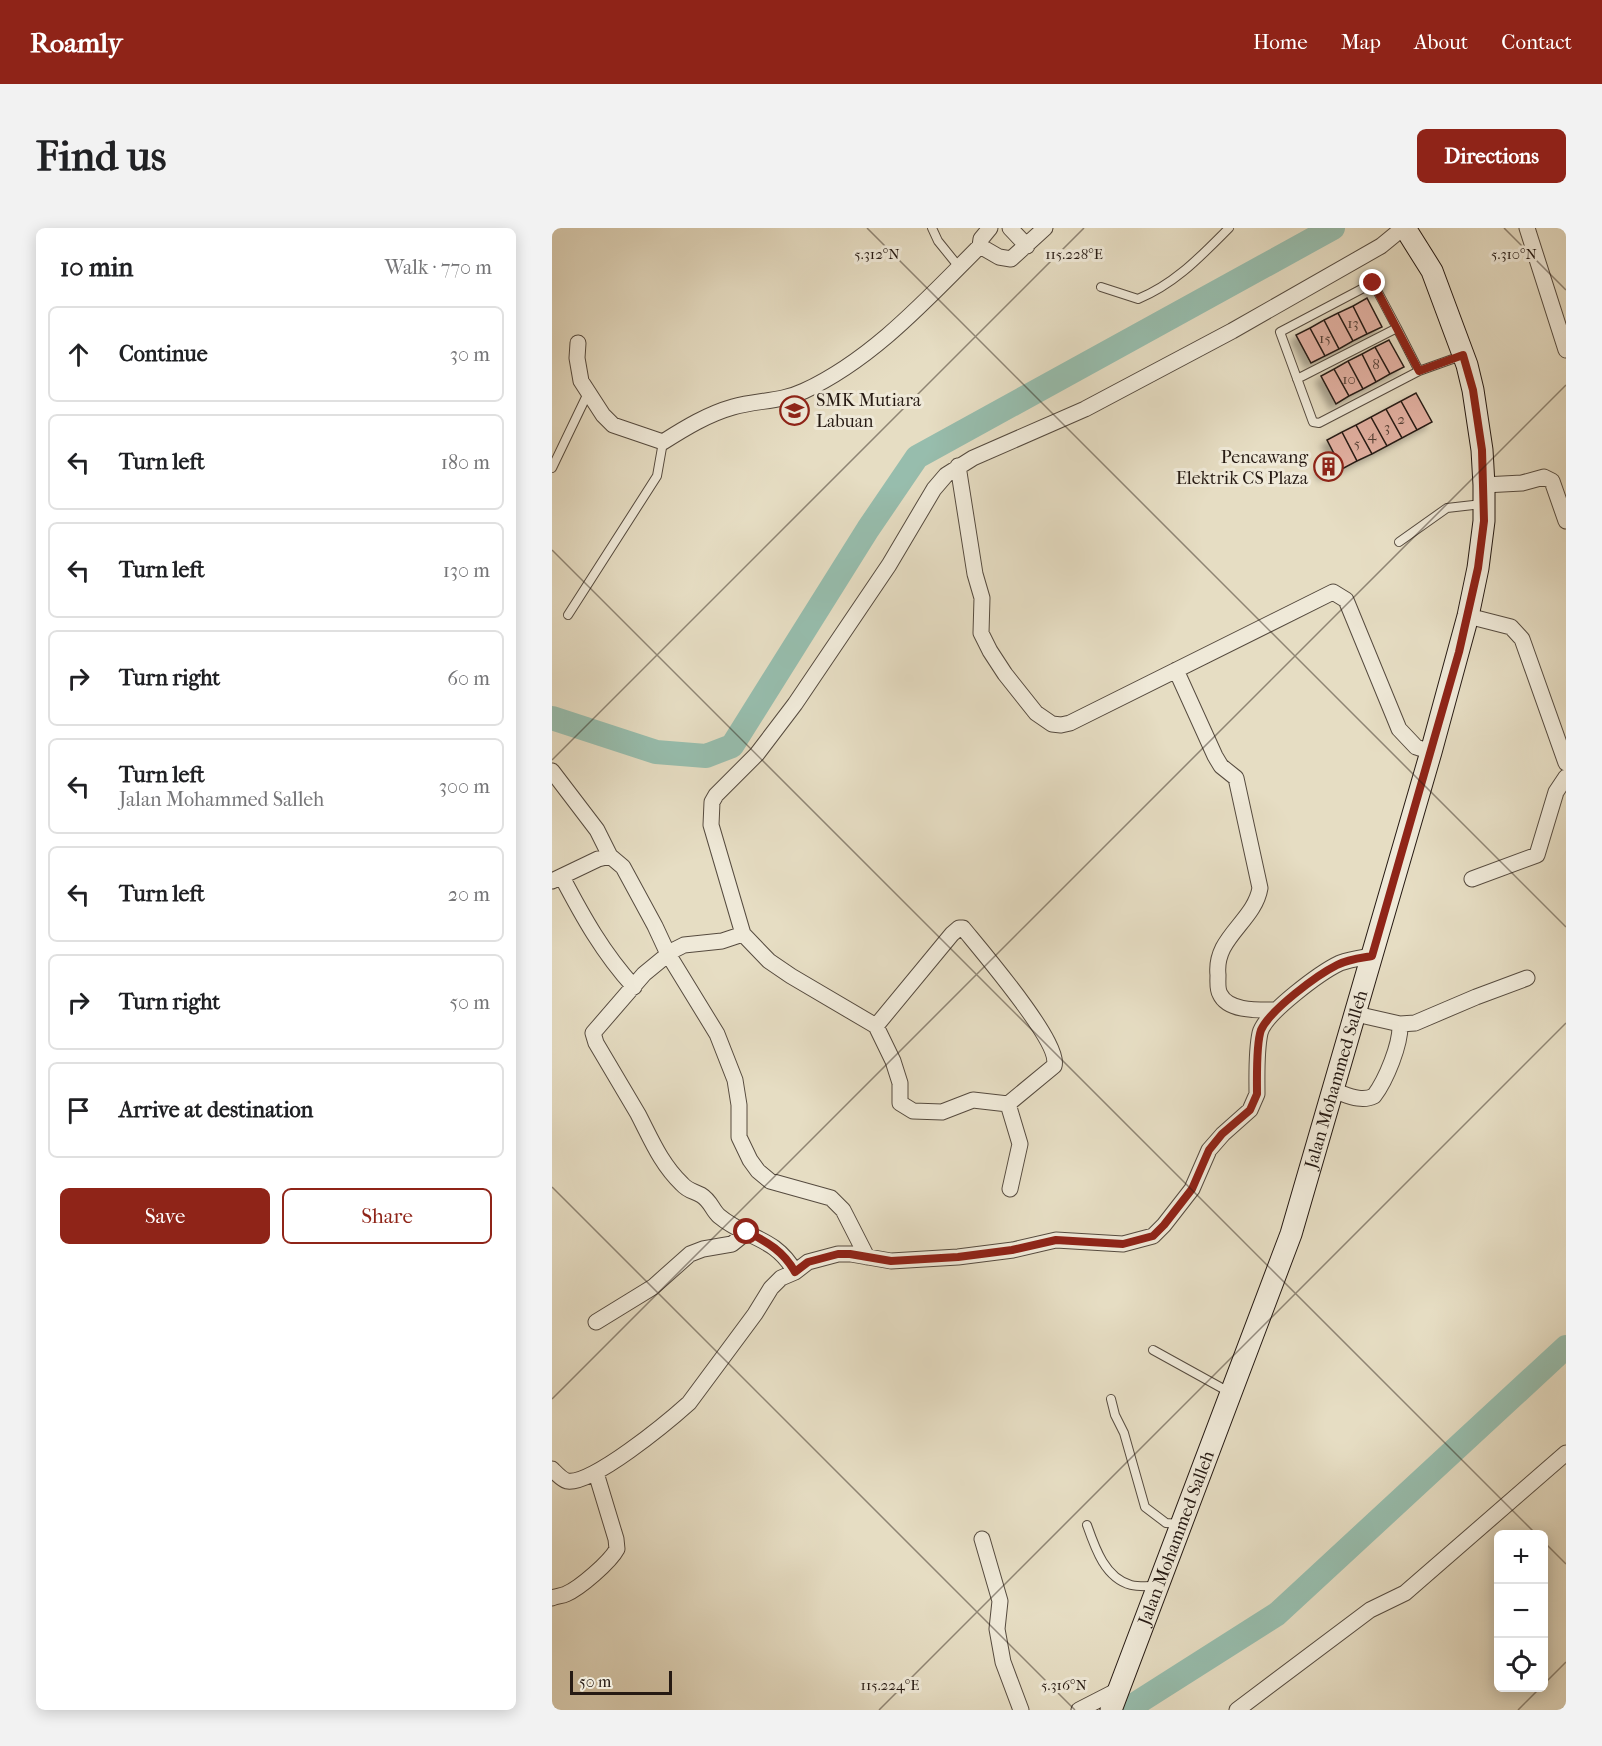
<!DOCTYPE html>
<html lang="en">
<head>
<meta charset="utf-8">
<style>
  :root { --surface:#fff; --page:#f2f2f2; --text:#202124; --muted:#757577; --line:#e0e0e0; --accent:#8f2418 }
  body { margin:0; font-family:"IM FELL French Canon",serif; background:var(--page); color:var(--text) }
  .controls { position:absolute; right:18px; bottom:18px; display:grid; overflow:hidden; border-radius:9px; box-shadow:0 3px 15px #0003 }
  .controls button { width:54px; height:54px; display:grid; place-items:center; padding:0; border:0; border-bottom:2px solid var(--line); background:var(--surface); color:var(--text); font:30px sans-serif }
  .scale { position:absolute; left:18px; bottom:15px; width:102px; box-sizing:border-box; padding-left:6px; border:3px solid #261a13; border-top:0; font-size:16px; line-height:21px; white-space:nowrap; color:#261a13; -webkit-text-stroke:4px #efe9d8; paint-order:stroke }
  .stop { position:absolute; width:18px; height:18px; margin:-14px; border:4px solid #8f2418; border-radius:50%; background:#fff }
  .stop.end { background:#8f2418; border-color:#fff; box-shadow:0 2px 6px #0008 }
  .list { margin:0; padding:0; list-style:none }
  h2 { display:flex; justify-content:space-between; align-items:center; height:78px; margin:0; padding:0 24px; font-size:26px }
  h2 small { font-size:20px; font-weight:400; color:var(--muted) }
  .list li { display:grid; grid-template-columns:39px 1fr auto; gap:18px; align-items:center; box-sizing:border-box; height:96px; margin:0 12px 12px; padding:0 12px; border:2px solid var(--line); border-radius:9px }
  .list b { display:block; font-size:22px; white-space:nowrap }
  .list p { margin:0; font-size:20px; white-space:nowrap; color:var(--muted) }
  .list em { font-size:20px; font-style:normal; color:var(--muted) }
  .actions { display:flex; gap:12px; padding:18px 24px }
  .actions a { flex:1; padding:14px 0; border:2px solid var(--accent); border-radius:9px; text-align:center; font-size:21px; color:var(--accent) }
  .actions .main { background:var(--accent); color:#fff }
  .icon { flex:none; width:33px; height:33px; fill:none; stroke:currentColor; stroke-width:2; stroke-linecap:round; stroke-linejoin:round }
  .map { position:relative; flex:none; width:1014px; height:1482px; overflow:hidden; border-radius:9px }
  header { display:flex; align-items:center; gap:36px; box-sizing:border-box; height:84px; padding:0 30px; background:var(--accent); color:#fff }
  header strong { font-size:28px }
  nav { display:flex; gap:33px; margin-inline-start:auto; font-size:21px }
  .intro { display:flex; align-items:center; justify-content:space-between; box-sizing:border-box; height:144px; padding:0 36px }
  h1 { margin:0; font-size:42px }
  .button { padding:15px 27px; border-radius:9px; background:var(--accent); color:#fff; font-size:21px; font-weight:700 }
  main { display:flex; gap:36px; padding:0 36px }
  aside { flex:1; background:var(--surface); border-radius:9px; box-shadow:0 3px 15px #0003 }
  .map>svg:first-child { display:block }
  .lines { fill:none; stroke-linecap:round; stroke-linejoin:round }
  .river { stroke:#97bdad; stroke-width:24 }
  .building { fill:#e2b0a1; stroke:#261a13; stroke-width:1.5; filter:url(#shadow) }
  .service-casing { stroke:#564b3f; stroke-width:10 }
  .minor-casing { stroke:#564b3f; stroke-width:17 }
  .secondary-casing { stroke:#261a13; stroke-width:23 }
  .service { stroke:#efe9d8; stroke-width:8 }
  .minor { stroke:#efe9d8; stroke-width:15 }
  .secondary { stroke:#efe9d8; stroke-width:21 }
  .route { stroke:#8f2418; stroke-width:8 }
  .ticks { fill:none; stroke:#261a13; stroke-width:1.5; stroke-opacity:0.45 }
  .labels { text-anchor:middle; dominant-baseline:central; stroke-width:6; stroke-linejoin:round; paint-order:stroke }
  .number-label { font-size:15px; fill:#554036 }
  .poi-label { font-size:18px; fill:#261a13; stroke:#efe9d8; text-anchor:start }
  .street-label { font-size:18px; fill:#261a13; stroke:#efe9d8 }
  .ticks-label { font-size:15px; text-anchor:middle; fill:#261a13; stroke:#efe9d8; stroke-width:6; stroke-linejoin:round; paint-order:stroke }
</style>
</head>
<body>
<header>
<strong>Roamly</strong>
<nav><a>Home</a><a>Map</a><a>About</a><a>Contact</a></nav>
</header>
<div class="intro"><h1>Find us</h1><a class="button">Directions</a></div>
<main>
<aside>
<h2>10 min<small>Walk · 770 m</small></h2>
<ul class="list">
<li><svg class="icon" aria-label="ahead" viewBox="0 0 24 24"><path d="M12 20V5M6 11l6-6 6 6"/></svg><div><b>Continue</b></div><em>30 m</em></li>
<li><svg class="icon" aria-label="left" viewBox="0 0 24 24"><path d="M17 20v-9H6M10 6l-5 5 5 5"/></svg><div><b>Turn left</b></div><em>180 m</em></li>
<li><svg class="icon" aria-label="left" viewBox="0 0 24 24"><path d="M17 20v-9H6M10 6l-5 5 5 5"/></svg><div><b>Turn left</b></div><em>130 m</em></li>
<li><svg class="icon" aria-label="right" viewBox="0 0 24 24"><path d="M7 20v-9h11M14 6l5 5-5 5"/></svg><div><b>Turn right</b></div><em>60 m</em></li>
<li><svg class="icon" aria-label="left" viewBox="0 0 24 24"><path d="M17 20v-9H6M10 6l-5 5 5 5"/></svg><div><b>Turn left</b><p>Jalan Mohammed Salleh</p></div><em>300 m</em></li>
<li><svg class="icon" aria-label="left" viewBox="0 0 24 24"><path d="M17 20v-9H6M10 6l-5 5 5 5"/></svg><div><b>Turn left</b></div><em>20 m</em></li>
<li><svg class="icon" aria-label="right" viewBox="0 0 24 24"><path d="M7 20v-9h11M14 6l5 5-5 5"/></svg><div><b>Turn right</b></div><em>50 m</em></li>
<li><svg class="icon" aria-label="arrive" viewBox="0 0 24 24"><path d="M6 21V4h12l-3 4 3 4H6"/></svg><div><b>Arrive at destination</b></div></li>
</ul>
<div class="actions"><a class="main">Save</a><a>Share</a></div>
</aside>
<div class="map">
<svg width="1014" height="1482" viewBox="0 0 1014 1482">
  <defs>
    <filter id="shadow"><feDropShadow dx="-5.5" dy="5.5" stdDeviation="3" flood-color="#0004"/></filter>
  </defs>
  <rect width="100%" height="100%" fill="#e6ddc3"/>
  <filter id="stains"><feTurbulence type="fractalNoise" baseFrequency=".00333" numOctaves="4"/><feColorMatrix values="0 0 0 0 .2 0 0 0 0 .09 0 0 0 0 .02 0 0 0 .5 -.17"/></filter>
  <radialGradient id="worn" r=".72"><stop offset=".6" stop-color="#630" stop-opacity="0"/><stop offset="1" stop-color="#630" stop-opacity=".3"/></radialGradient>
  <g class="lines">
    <path class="river" d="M0 490 104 524 154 528 180 518 316 301 365 229 781 0
      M574 1482 725 1386 1014 1119"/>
  </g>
  <path class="building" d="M815 70 830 99 815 106 801 78Z
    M801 78 815 106 801 113 786 85Z
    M786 85 801 113 787 121 772 92Z
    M772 92 787 121 773 128 758 100Z
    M758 100 773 128 759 135 744 107Z
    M837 112 852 139 838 146 823 119Z
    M823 119 838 146 824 154 810 126Z
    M810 126 824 154 811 161 796 133Z
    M796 133 811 161 797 168 782 141Z
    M782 141 797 168 784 176 769 148Z
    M864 165 880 194 865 202 849 173Z
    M849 173 865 202 850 210 834 181Z
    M834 181 850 210 835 218 819 189Z
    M819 189 835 218 820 226 804 197Z
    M804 197 820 226 805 233 790 204Z
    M790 204 805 233 790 241 775 212Z
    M781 231 786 240 772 247 768 238Z"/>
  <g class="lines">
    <defs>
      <path id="service" d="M380 0 386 13 407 39
        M549 59 586 71C623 56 649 28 677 0
        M845 100 821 55 728 104 761 194 767 195 867 143
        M745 151 845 100 867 143 909 128
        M0 240 36 165
        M847 314 895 280 930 276
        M16 387 105 248 111 214
        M601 1122 677 1164
        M559 1171 563 1187 572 1205 593 1279 614 1295 627 1296
        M535 1297C543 1320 553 1350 579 1357 587 1359 596 1358 604 1358"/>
      <path id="minor" d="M458 0 475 18
        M975 0 1014 122
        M428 18 429 11 438 0
        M26 115 25 130 29 153 51 187 61 197 111 214C133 200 156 186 181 179 205 172 229 174 252 163 321 131 375 71 428 18L447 29 459 31 493 0
        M406 238 423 346 430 370 429 405 438 423 453 446 484 485 500 496 509 497 518 495 781 364 794 372 847 501 864 519 879 524
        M932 257 970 255 992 249 1000 253 1014 293
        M916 388 959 399 970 411 1014 535
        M624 442 663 528 669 538 684 550 708 660C704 684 682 699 671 720 667 728 665 738 666 747 666 753 665 761 668 766 676 784 708 782 724 782
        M0 543 45 602 58 628 71 639 103 698 116 726 165 806 183 852 187 877V909L198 932 206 943 218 953 279 970 291 982 315 1029
        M10 649C31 689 51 725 82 759
        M920 651 985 627 1004 564 1014 549
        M0 653 46 631 58 628
        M191 706 170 713 132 717 120 723 92 746 41 805 44 815C58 839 72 862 86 886 99 911 109 936 130 956 136 963 142 963 149 967 159 973 160 982 167 988 194 1011 223 1008 243 1044
        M804 786 848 796
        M324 798 400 706 407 700H411C428 721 510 816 502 838L456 876 468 916 458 961
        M780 862C794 866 808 875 822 868 834 852 849 816 848 796L863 795 924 769 975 750
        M456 876 421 872 390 884 361 883 348 875V855L341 833 324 798 239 748 217 733 191 706 159 597 160 574 164 567 205 526 243 476 337 337 382 261 394 247 421 230 533 181 680 103 829 18 851 0
        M44 1094 101 1059 138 1026 151 1021 180 1016 195 1004
        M0 1241C4 1245 9 1251 15 1253 39 1258 117 1193 137 1175L203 1086 219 1060 229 1050 243 1044 256 1034 286 1026H299L339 1033 406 1029 461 1022 504 1012 571 1016 601 1008 612 997 640 961 657 922 671 906 698 882 705 866C705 847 704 824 708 805 713 785 769 744 788 735 799 731 809 730 820 728
        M430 1311 448 1373 445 1401 451 1434 469 1482
        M0 1370C4 1368 10 1368 14 1366 28 1360 58 1334 65 1321L64 1311 44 1245
        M527 1482 566 1462
        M685 1482 818 1382 853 1365 1014 1225"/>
      <g id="secondary">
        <path id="s1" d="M559 1482 739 1006 879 524 916 388 926 340 932 293V257L930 222 921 162 915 137 880 43 853 0"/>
      </g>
    </defs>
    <use href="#service" class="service-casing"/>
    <use href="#minor" class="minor-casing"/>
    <use href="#secondary" class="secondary-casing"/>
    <use href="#service" class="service"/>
    <use href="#minor" class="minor"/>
    <use href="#secondary" class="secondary"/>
  </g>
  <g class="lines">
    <path class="route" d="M195 1004C216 1014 232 1024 243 1044L256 1034 286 1026H298L339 1033 406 1029 460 1022 504 1012 571 1016 601 1008 612 997 640 961 657 922 670 906 698 882 705 866C705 850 704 816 709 802 718 782 765 747 785 737 796 731 808 730 820 728L907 424 926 340 932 293 930 222 921 162 911 127 867 143 821 55"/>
  </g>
  <path class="ticks" d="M315 0 1014 699M952 0 1014 62M0 322 984 1306M0 532 532 0M0 959 523 1482M0 1171 1014 157M992 1314 1014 1336M992 1456 1014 1434M327 1482 1014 795M966 1482 988 1460"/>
  <defs>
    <symbol id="school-ring" viewBox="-11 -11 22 22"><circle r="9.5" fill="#efe9d8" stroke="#8f2418" stroke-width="1.5"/><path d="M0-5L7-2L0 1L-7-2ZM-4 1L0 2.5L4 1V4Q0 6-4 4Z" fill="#8f2418"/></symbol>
    <symbol id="building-ring" viewBox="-11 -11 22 22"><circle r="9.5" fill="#efe9d8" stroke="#8f2418" stroke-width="1.5"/><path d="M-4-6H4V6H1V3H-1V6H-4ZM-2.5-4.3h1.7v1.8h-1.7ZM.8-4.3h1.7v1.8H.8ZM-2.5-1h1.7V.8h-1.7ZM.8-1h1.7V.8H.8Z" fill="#8f2418"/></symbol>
  </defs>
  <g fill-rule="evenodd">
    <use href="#school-ring" x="226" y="166" width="33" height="33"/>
    <use href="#building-ring" x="760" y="222" width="33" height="33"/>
  </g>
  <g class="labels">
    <g class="number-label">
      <text x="801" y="95">13</text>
      <text x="773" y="110">15</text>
      <text x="824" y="136">8</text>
      <text x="797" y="151">10</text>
      <text x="849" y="191">2</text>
      <text x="835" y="199">3</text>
      <text x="820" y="207">4</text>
      <text x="805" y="215">5</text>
    </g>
    <g class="poi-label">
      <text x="264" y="172">SMK Mutiara<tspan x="264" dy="21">Labuan</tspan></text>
      <text x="756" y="229" text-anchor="end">Pencawang<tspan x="756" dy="21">Elektrik CS Plaza</tspan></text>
    </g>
    <g class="street-label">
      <text stroke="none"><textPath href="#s1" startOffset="670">Jalan Mohammed Salleh</textPath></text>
      <text stroke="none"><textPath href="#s1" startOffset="184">Jalan Mohammed Salleh</textPath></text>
    </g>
  </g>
  <g class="ticks-label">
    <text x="325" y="31">5.312°N</text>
    <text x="522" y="31">115.228°E</text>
    <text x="962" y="31">5.310°N</text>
    <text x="338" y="1462">115.224°E</text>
    <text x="512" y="1462">5.316°N</text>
  </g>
  <rect width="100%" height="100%" filter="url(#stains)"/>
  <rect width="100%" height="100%" fill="url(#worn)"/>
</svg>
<div class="controls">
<button>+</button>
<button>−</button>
<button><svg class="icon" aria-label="locate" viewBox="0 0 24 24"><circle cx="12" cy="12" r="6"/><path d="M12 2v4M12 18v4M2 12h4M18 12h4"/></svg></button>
</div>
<div class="scale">50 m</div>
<div class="stop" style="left:195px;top:1004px"></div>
<div class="stop end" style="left:821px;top:55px"></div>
</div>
</main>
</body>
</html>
